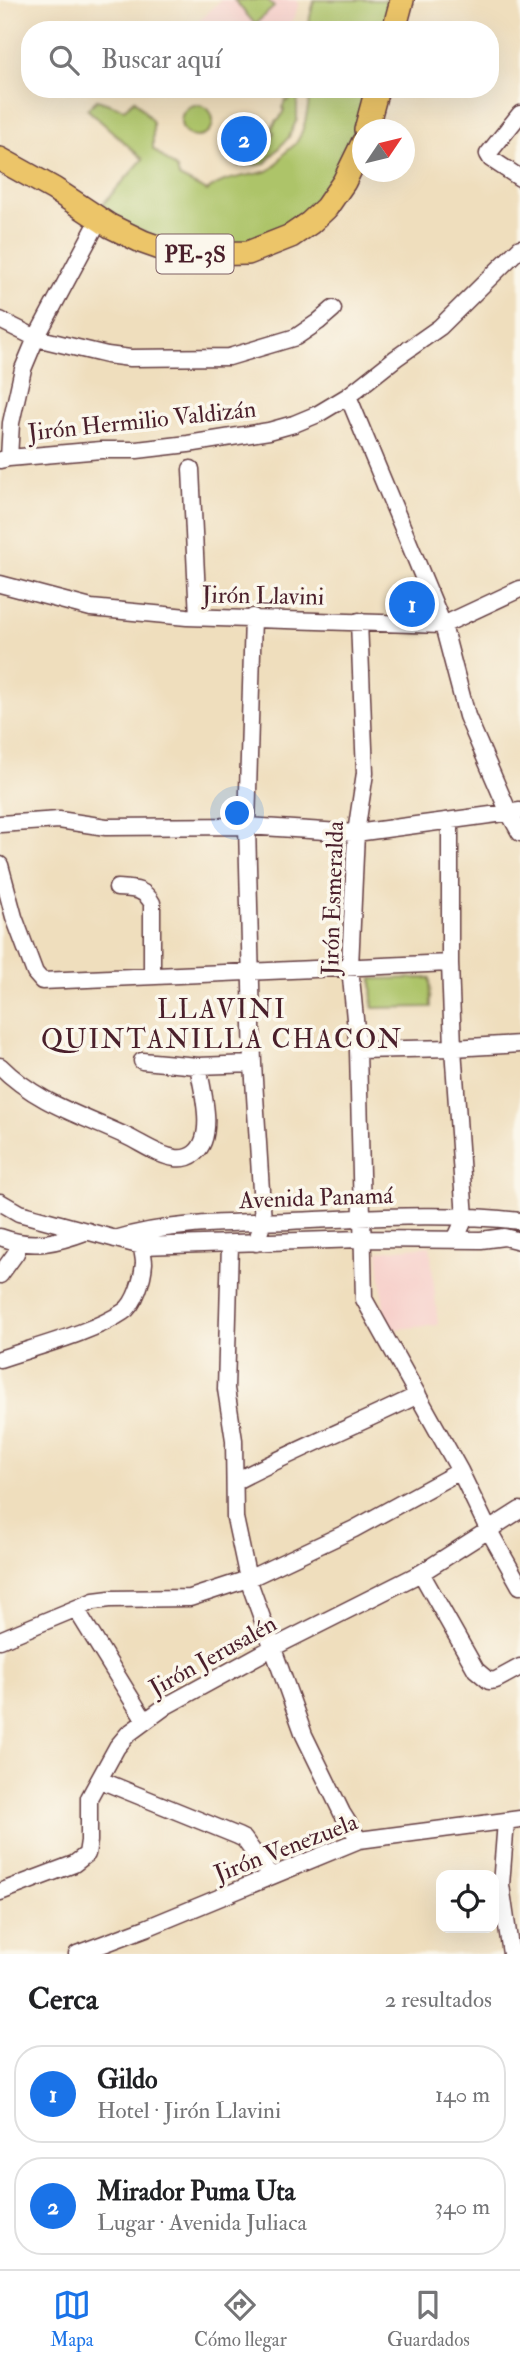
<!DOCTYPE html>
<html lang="es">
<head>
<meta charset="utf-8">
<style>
  :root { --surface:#fff; --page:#f6f6f6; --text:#202124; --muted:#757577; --line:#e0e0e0; --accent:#1a73e8 }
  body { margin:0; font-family:"IM FELL Double Pica",serif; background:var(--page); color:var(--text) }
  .controls { position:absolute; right:21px; bottom:21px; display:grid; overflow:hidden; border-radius:14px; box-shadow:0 7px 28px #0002 }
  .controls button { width:63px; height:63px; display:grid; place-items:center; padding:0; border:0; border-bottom:2px solid var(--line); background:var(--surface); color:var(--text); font:35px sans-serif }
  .compass { position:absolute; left:352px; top:119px; width:63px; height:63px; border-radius:50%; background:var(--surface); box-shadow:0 7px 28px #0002; rotate:55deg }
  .you { position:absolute; left:238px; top:814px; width:24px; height:24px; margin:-18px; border:5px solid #fff; border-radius:50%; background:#1a73e8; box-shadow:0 0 0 10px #1a73e833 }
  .badge { display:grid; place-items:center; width:46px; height:46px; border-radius:50%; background:var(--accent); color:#fff; font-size:23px; font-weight:700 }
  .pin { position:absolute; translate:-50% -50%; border:4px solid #fff; box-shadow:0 2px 7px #0006 }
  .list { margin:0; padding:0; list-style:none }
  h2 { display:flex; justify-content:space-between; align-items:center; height:91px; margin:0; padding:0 28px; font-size:30px }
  h2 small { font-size:23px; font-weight:400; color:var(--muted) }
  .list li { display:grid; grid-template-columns:46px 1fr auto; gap:21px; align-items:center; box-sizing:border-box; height:98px; margin:0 14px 14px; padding:0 14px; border:2px solid var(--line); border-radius:28px }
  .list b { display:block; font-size:26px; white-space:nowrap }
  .list p { margin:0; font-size:23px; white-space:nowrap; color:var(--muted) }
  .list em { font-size:23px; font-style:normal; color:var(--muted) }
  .icon { flex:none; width:38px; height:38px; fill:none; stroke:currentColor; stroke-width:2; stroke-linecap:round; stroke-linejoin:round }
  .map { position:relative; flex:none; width:520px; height:1954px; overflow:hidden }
  .search { position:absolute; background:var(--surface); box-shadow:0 7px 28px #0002; left:21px; right:21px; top:21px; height:77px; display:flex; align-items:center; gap:18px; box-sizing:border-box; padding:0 24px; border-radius:28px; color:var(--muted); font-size:26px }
  .sheet { height:315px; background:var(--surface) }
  nav { display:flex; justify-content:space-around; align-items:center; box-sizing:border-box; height:98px; border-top:2px solid var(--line); background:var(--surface); font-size:19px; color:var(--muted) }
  nav a { display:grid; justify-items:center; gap:4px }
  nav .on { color:var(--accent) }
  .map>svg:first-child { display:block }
  .built { fill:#f7d0cb }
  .green { fill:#adc469; stroke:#7c724a; stroke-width:2 }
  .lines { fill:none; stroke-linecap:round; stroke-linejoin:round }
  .minor-casing { stroke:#633c41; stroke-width:19 }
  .highway-casing { stroke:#633c41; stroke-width:26 }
  .minor { stroke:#fff; stroke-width:16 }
  .highway { stroke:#ecc569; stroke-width:23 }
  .labels { text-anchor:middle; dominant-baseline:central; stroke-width:7; stroke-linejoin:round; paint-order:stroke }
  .shield { fill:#fbf7ec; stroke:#7f6065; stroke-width:2 }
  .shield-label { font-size:23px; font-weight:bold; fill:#4a1f2b }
  .street-label { font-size:24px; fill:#4a1f2b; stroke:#fbf7ec }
  .neighbourhood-label { font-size:26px; letter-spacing:2px; fill:#4a1f2b; stroke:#fbf7ec }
</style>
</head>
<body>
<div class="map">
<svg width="520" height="1954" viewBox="0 0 520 1954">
  <rect width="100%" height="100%" fill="#fbf7ec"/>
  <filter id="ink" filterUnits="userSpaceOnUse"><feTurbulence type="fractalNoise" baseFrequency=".0143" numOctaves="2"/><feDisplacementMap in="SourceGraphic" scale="14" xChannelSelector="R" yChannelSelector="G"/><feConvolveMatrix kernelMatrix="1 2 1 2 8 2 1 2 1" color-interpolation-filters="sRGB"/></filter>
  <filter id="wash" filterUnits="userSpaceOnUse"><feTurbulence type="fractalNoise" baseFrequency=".00686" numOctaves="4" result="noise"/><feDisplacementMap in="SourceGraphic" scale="28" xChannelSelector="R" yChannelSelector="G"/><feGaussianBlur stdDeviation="1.57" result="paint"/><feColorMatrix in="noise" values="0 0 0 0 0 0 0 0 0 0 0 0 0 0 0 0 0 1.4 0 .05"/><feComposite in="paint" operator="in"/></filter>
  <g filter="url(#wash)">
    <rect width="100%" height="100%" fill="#efdebd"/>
    <path class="built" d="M221 0H298V6L294 19 281 30H190Z
      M430 1246 438 1325 386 1330 378 1251Z"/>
    <path class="green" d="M234 0H268L274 7 255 24Z
      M314 0H405L396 30H307Z
      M293 89H301L297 104V119L289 137 264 164 239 166 235 159C261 168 267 151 274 132L271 130 277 120H279L284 110 282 108 286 100 289 101Z
      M311 89H375L338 182 295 222 237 247 187 249 95 213 143 159 87 109 97 100 124 109 135 100 153 122V149L177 169 179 177 207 191C223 177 244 177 264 172 274 170 278 162 284 154 287 150 293 147 296 143 306 129 308 106 311 89Z
      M181 121a16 16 0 1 1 32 0a16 16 0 1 1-32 0Z
      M430 978 431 1007 373 1008 372 979Z"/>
  </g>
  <g filter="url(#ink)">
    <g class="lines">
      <defs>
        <path id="minor" d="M520 114 488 154 491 159 520 178
          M0 320 36 338 107 355 130 358 229 357 296 337 318 322 333 309
          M348 396 443 625 467 716 509 813 520 833
          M9 458 11 423 23 369 36 338 99 220
          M0 460 9 458 101 450H137L188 444 269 431 294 424 318 414 348 396 396 358 440 327 520 248
          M191 469 198 617
          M0 584 91 608 187 617 443 625 520 589
          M253 617 247 826 253 1064 263 1222 256 1243
          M359 621 365 773 356 833 350 967 358 1050 364 1299 460 1471 488 1529 520 1586
          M450 821V963L453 1048 465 1218 455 1240
          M0 824 59 820 106 827 247 826 356 833 520 811
          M0 865 14 917 35 973 42 981 450 963
          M117 888C133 889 144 888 152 903V975
          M358 1050 453 1048 520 1044
          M142 1061 198 1066 253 1064
          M0 1066C37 1103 81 1115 126 1136 141 1143 159 1156 175 1158 183 1159 189 1158 195 1153 216 1136 202 1089 198 1066
          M0 1202 19 1213 142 1246 361 1239 481 1240 504 1237 520 1241
          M0 1237C33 1249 56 1243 88 1231
          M115 1239C170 1222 232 1223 290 1221 366 1218 445 1212 520 1221
          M230 1244 226 1389 234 1440 235 1518 248 1579 304 1735 342 1813 359 1840
          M0 1275 16 1253 19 1244
          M0 1359C35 1347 94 1332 123 1312 136 1304 143 1277 144 1263 144 1258 142 1251 142 1246
          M236 1481C295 1450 357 1425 418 1395
          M421 1573 476 1670 489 1681 496 1680 520 1667
          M76 1609 145 1721
          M0 1640 94 1601 110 1599 190 1598 248 1579 354 1529 460 1471
          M100 1780 238 1836 244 1839 270 1875
          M506 1821 501 1885 511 1954
          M0 1892 74 1864 87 1854 89 1841V1798L117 1747 128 1734 166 1706 272 1648 421 1573 520 1510
          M77 1954 146 1928 359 1840 520 1819"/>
        <path id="highway" d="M394 30 402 0
          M366 130 377 89
          M0 159 54 189 110 226 143 242 160 248 196 254 248 253 291 236 310 223 326 208 344 182 363 143"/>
      </defs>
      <use href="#minor" class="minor-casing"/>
      <use href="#highway" class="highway-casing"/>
      <use href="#minor" class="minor"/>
      <use href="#highway" class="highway"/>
    </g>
  </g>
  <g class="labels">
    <rect class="shield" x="156.5" y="234.5" width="77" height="39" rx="5"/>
    <g class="shield-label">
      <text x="195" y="254">PE-3S</text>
    </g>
    <g class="street-label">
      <text transform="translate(142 421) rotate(-6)">Jirón Hermilio Valdizán</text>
      <text transform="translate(263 596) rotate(1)">Jirón Llavini</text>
      <text transform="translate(333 898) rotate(-88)">Jirón Esmeralda</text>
      <text transform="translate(316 1198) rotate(-2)">Avenida Panamá</text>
      <text transform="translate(213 1656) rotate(-29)">Jirón Jerusalén</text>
      <text transform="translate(286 1848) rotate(-21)">Jirón Venezuela</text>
    </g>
    <g class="neighbourhood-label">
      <text x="222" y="1010">LLAVINI<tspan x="222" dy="30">QUINTANILLA CHACON</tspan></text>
    </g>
  </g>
</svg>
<div class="controls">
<button><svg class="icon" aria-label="locate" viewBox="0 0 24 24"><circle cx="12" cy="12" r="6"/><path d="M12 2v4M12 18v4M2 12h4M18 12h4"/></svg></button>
</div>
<svg class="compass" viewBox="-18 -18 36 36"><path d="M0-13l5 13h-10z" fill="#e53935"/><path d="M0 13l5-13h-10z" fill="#757577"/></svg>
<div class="you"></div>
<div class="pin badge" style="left:412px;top:604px">1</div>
<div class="pin badge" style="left:244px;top:139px">2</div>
<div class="search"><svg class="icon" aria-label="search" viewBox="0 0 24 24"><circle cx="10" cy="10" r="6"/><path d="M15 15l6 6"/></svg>Buscar aquí</div>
</div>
<section class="sheet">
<h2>Cerca<small>2 resultados</small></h2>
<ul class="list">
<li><span class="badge">1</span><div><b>Gildo</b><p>Hotel · Jirón Llavini</p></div><em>140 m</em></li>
<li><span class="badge">2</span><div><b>Mirador Puma Uta</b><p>Lugar · Avenida Juliaca</p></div><em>340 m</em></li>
</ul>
</section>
<nav>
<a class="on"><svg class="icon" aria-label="map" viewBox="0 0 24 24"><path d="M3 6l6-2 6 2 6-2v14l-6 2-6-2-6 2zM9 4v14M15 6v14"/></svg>Mapa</a>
<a><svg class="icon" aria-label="directions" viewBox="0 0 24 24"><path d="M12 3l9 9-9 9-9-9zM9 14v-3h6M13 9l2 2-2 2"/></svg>Cómo llegar</a>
<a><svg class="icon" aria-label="saved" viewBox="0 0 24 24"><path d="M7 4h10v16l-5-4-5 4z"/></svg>Guardados</a>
</nav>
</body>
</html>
